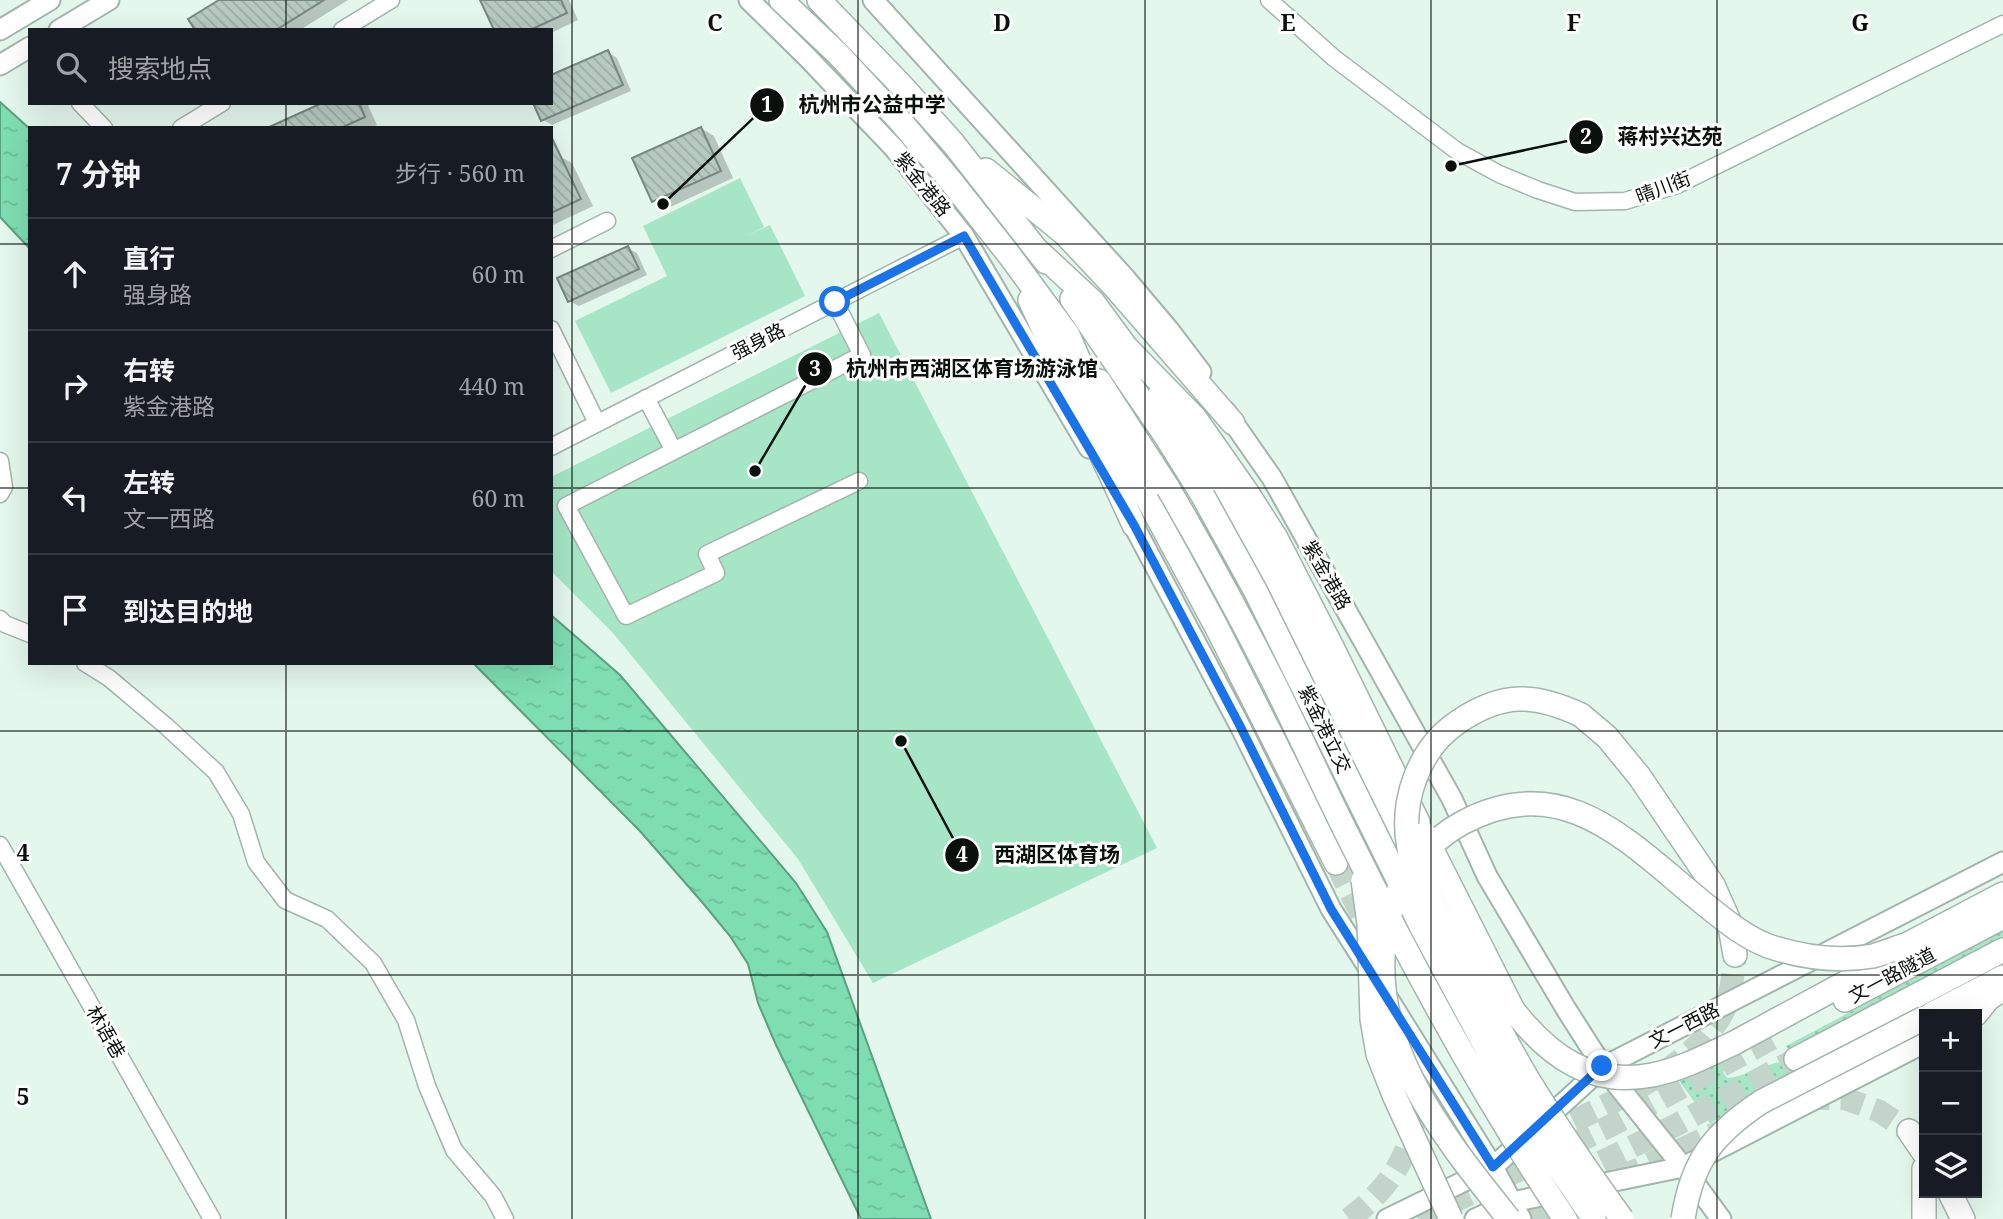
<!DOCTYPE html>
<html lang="zh">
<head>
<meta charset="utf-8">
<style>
  :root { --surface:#171b24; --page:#20242c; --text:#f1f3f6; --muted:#9ea1a6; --line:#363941 }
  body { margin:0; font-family:"Noto Serif","Noto Sans SC",serif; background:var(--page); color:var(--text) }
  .controls { position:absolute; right:21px; bottom:21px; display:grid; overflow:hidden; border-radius:0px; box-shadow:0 7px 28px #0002 }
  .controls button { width:63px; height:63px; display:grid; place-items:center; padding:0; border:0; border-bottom:2px solid var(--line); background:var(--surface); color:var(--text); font:35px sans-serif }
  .stop { position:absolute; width:21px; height:21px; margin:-16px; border:5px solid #1a73e8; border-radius:50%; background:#fff }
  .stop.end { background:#1a73e8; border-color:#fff; box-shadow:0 2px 7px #0008 }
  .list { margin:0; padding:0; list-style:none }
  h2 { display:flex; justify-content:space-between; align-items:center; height:91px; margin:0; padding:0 28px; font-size:30px }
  h2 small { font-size:23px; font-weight:400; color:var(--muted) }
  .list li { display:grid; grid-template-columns:46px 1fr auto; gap:21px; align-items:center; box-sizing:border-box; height:112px; padding:0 28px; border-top:2px solid var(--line) }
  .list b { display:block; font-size:26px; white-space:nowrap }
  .list p { margin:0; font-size:23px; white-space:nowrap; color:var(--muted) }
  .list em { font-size:23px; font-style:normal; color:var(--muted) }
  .icon { flex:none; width:38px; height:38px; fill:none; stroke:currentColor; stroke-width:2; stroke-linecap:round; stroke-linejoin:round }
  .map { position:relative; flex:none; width:2003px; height:1219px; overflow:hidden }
  .search { position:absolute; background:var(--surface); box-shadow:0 7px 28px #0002; left:28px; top:28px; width:525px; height:77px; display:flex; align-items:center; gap:18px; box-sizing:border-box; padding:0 24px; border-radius:0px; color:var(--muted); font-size:26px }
  .panel { position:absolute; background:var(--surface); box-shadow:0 7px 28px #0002; left:28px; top:126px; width:525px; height:539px; border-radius:0px }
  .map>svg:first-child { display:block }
  .grass { fill:url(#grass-dots) }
  .garden { fill:#a6e5c6 }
  .water { fill:url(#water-ripples); stroke:#5ba080; stroke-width:2 }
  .shadow { fill:#0003 }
  .building { fill:url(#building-back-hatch); stroke:#76887f; stroke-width:2 }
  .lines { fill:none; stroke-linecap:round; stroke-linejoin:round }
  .highway-tunnel { stroke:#c3d4cb; stroke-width:23; stroke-dasharray:23 11; stroke-linecap:butt }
  .minor-casing { stroke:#a2b5ab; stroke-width:19 }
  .major-casing { stroke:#a2b5ab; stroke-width:23 }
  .highway-casing { stroke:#a2b5ab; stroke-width:26 }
  .minor { stroke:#fff; stroke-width:16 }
  .major { stroke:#fff; stroke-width:19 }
  .highway { stroke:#fff; stroke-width:23 }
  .highway-bridge-casing { stroke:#a2b5ab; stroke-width:26; stroke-linecap:butt }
  .highway-bridge { stroke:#fff; stroke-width:23 }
  .route { stroke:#1a73e8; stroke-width:9 }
  .grid { fill:none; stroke:#0a110d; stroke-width:2; stroke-opacity:0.55 }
  .labels { text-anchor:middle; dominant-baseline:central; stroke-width:6; stroke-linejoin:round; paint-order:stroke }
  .street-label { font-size:19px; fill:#0a110d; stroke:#fff }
  .grid-label { font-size:23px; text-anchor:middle; font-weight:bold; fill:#0a110d; stroke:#fff; stroke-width:6; stroke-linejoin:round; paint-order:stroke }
  .leader { fill:none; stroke:#0a110d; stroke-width:2.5 }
  .callout-dot { fill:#0a110d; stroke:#fff; stroke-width:2.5 }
  .mark-label { font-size:21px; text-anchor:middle; font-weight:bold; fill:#fff }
  .callout-label { font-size:21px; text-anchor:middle; font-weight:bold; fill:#0a110d; stroke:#fff; stroke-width:6; stroke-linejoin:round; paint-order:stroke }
</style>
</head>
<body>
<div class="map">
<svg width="2003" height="1219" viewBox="0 0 2003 1219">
  <defs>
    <pattern id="grass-dots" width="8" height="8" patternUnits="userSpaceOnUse" patternTransform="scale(1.75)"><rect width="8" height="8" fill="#a6e5c6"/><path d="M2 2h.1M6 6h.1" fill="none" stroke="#8ec3a9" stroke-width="1.8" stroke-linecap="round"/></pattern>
    <pattern id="water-ripples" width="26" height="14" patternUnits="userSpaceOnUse" patternTransform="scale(1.75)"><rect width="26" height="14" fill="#7eddb1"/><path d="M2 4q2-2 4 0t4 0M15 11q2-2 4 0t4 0" fill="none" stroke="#6cbd97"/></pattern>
    <pattern id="building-back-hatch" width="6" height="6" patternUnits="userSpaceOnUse" patternTransform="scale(1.75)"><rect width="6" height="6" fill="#b7cac0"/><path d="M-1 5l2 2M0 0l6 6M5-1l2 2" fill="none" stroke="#9caca4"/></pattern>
  </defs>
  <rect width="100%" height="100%" fill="#e4f7ed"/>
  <path class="grass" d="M2003 931V937L1789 1050 1786 1046Z
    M2003 965V968L1710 1123 1674 1074 1771 1035C1760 1046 1743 1049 1734 1058 1730 1063 1728 1068 1723 1072L1727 1078C1750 1076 1767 1061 1790 1061L1800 1072Z"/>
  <path class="garden" d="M740 178 764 227 748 235 770 225 805 296 611 393 575 321 667 276 643 226Z
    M879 313 1157 848 873 983 798 859 613 633 551 571V477Z"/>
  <path class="water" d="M0 102 30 129V249L0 217Z
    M551 615 620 675 796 883 827 932 931 1219H861L776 1045 758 1003 748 964 730 936 702 902 639 830 473 663H551Z"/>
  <path class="shadow" d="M222 0H348L300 30H197Z
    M482 0H569L578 20 551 33V30H496Z
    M608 52 617 58 631 91 552 125 543 120 551 103Z
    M327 103H367L377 125 369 128H271Z
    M701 128 714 136 733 178 666 209 653 201Z
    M559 156 572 163 593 206 551 226V159Z
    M628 248 637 253 647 275 579 306 569 301Z"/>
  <path class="building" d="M219 0H324L276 30H195L188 19Z
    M480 0H561L567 13 530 30H494Z
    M608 50 623 85 541 121 533 103H551V75Z
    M322 103H359L365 117 341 128H267Z
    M701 127 721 171 652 202 632 158Z
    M551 136 581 199 551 213Z
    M628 246 639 269 568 302 557 278Z"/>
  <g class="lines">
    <path class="highway-tunnel" d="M1336 863 1367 926
      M1543 1136C1599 1108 1698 1068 1725 1008 1732 990 1733 974 1735 955
      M1571 1177 1678 1124 1796 1059
      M1619 1178 1767 1110 1818 1098 1846 1099 1879 1111 1909 1131
      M1349 1219C1397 1183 1419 1141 1417 1081
      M1418 1219 1614 1124 1780 1034
      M1530 1219 1575 1198"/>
    <defs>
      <path id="minor" d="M1269 0 1334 58 1457 151 1499 174 1538 190 1575 202 1625 201 1677 185 2003 24
        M342 30 391 0
        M80 103 104 128
        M181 128 222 103
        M551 249 607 221
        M835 302 862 355 566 506 626 616 716 573 707 554 859 481
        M551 329 597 423
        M646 398 674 451
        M551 447 964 236
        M0 461 4 487 0 494
        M0 619 5 624 30 634
        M85 663 109 678 166 726 216 772 241 814 256 862 285 900 327 919 373 963 406 1020 427 1086 454 1150 493 1196 505 1219
        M0 845 212 1219"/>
      <path id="major" d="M749 0 807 57 894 148 964 236 1089 448
        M873 0 1126 279 1169 330 1201 372
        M0 30 50 0
        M59 30 109 0
        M0 65 30 47
        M1226 412 1272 478 1452 799 1487 876 1566 1009 1603 1067 1683 1167 1721 1219
        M1127 513 1239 724 1331 909 1373 975
        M1389 1000 1493 1167 1521 1219
        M1387 1219 1493 1167 1603 1067 2003 862
        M1475 1219 1512 1202 1683 1167 1924 1043"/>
      <path id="highway" d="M781 0 838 54 902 123 950 180 1010 256 1068 335 1104 418 1216 626 1336 863
        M819 0 901 85 953 143 1046 262
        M986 170 1065 234 1113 285 1233 423
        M1037 250 1093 302 1126 347 1195 418 1246 491 1276 538 1334 651 1418 822
        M1072 299 1165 435 1203 496
        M1030 300 1134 525
        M1099 381 1168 488
        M1159 396C1195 450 1231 503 1262 559 1315 654 1361 752 1409 850
        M1581 715 1607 737 1639 776 1713 885 1729 921 1735 955
        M1845 1000 2003 917
        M1932 1014 2003 977
        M1976 1014 1988 999 2003 989
        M1734 1043 1856 977 1908 944 2003 894
        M1796 1059 2003 950
        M1909 1131 1924 1153
        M1950 1193 1963 1219
        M1924 1219V1169"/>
    </defs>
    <use href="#minor" class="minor-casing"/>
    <use href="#major" class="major-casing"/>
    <use href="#highway" class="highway-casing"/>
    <use href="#minor" class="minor"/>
    <use href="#major" class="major"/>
    <use href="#highway" class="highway"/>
    <defs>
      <path id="highway-bridge" d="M1168 488C1204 550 1239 614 1272 679 1298 731 1322 784 1348 836 1413 968 1483 1097 1565 1219
        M1203 496 1255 590 1422 928 1502 1077 1546 1149 1594 1219
        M1581 715C1534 693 1502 692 1458 722 1418 749 1400 802 1409 848 1410 856 1415 865 1419 873 1428 895 1440 917 1452 939 1477 987 1502 1036 1530 1083 1559 1130 1590 1175 1622 1219
        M1424 834 1513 1010C1549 1056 1591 1087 1652 1075 1680 1070 1708 1055 1734 1043
        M1363 880 1369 924 1372 1019 1378 1054 1394 1095 1451 1219
        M1509 1219C1441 1134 1359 1034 1389 917 1399 878 1427 842 1462 823 1564 768 1628 842 1702 902 1723 919 1743 936 1768 946 1801 957 1838 962 1873 956 1884 953 1896 948 1908 944
        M1683 1219C1692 1161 1713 1134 1761 1102L1924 1018"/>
    </defs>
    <use href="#highway-bridge" class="highway-bridge-casing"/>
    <use href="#highway-bridge" class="highway-bridge"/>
  </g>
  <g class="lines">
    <path class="route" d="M835 302 964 236 1134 525 1239 724 1331 909 1493 1167 1602 1066"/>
  </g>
  <path class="grid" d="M286 0V30M572 0V1219M858 0V1219M1145 0V1219M1431 0V1219M1717 0V1219M286 103V128M0 244H30M551 244H2003M0 488H30M551 488H2003M286 663V1219M0 731H2003M0 975H2003"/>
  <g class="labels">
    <g class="street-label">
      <text transform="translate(923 184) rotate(51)">紫金港路</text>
      <text transform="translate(1663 187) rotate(-21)">晴川街</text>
      <text transform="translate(758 341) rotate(-27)">强身路</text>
      <text transform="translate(1327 575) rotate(60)">紫金港路</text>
      <text transform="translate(1325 729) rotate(64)">紫金港立交</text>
      <text transform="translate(1892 975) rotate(-28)">文一路隧道</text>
      <text transform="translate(1684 1025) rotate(-27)">文一西路</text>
      <text transform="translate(106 1032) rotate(60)">林语巷</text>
    </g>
  </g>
  <g class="grid-label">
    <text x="715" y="31">C</text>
    <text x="1002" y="31">D</text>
    <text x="1288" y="31">E</text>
    <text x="1574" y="31">F</text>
    <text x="1860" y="31">G</text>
    <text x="23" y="861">4</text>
    <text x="23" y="1105">5</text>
  </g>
  <path class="leader" d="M663 204L767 105M1451 166L1586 137M755 471L815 369M901 741L962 855"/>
  <g class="callout-dot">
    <circle cx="663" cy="204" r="7"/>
    <circle cx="1451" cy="166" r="7"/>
    <circle cx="755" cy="471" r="7"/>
    <circle cx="901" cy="741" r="7"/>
    <circle cx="767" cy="105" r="18"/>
    <circle cx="1586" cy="137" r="18"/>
    <circle cx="815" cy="369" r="18"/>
    <circle cx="962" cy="855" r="18"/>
  </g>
  <g class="mark-label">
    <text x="767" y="112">1</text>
    <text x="1586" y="144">2</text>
    <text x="815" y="376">3</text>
    <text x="962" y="862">4</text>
  </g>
  <g class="callout-label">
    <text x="872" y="112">杭州市公益中学</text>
    <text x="1670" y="144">蒋村兴达苑</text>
    <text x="972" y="376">杭州市西湖区体育场游泳馆</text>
    <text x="1057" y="862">西湖区体育场</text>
  </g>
</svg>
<div class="controls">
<button>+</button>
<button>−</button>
<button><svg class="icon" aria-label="layers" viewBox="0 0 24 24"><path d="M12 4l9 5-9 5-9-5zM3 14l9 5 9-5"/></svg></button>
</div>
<div class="stop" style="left:835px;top:302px"></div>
<div class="stop end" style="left:1602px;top:1066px"></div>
<div class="search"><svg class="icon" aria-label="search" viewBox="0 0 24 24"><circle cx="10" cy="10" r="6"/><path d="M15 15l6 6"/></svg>搜索地点</div>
<section class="panel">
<h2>7 分钟<small>步行 · 560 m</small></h2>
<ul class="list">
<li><svg class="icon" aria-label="ahead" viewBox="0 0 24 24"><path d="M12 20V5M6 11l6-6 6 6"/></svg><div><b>直行</b><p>强身路</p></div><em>60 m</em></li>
<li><svg class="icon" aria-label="right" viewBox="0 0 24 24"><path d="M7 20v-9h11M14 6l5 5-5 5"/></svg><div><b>右转</b><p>紫金港路</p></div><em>440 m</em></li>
<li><svg class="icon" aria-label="left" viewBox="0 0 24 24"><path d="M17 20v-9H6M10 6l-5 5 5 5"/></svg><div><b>左转</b><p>文一西路</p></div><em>60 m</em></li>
<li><svg class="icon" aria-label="arrive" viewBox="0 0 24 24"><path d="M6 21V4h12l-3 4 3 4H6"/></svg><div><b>到达目的地</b></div></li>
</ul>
</section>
</div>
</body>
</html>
